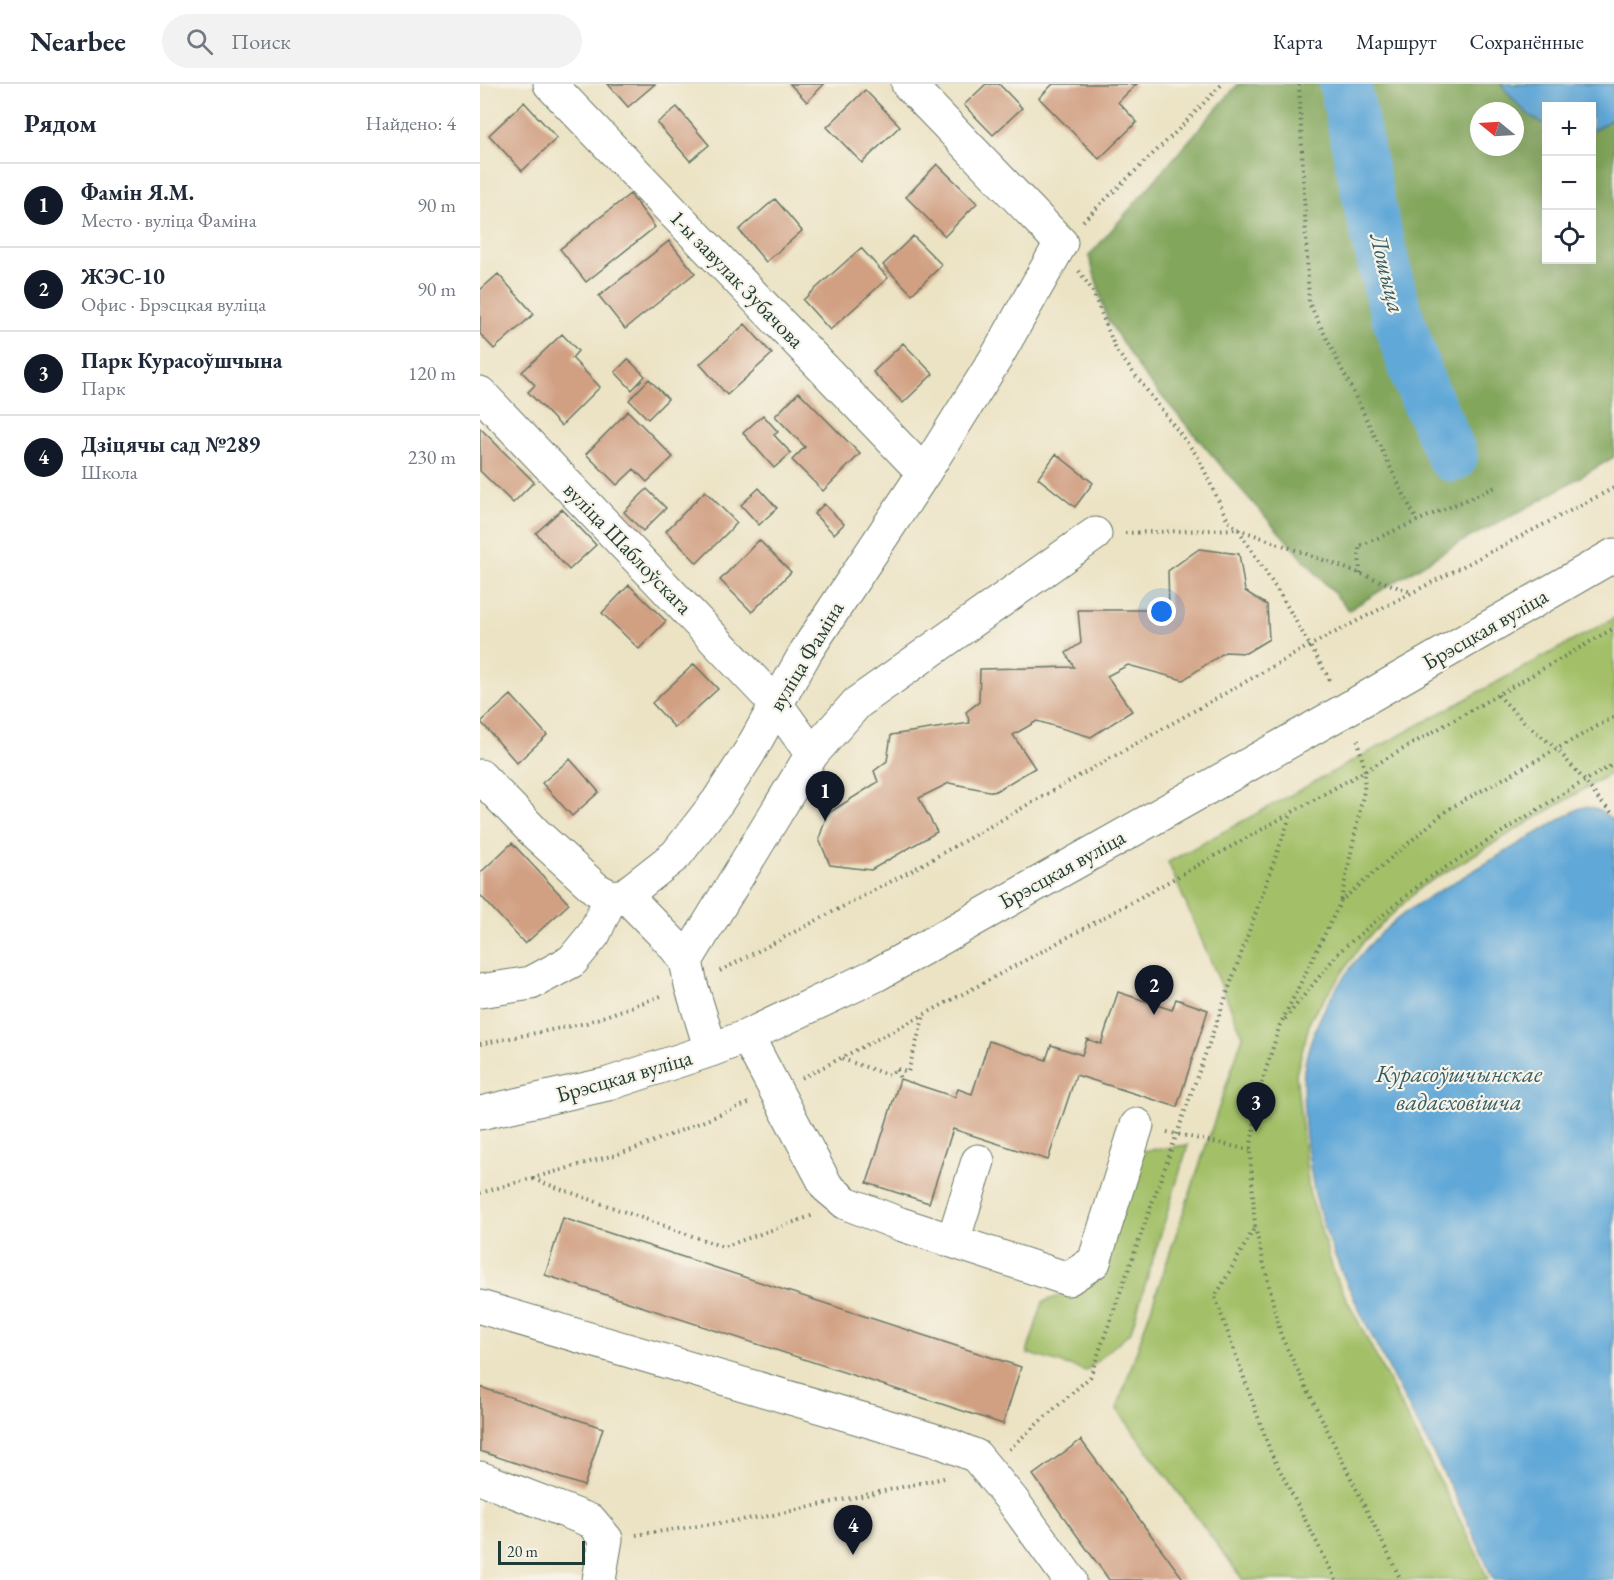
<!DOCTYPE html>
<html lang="ru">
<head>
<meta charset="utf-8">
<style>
  :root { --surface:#fff; --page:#f2f2f3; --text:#1f2937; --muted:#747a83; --line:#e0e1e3; --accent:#111827 }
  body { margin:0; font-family:"EB Garamond",serif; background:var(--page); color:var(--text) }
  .controls { position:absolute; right:18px; top:18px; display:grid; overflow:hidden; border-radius:0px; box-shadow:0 6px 24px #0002 }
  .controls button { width:54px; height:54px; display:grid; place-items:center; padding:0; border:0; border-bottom:2px solid var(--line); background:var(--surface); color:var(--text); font:30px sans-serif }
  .compass { position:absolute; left:990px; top:18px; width:54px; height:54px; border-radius:50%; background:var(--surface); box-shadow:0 6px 24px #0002; rotate:288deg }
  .scale { position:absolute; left:18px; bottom:15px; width:87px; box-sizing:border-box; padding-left:6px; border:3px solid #1f3d34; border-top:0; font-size:16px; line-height:21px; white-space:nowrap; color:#1f3d34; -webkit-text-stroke:4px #f7f3e8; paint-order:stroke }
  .you { position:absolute; left:682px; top:528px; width:21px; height:21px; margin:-15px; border:4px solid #fff; border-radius:50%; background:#1a73e8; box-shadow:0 0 0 9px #1a73e833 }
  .badge { display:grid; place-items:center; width:39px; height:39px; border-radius:50%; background:var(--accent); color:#fff; font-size:20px; font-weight:700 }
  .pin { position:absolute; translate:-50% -50px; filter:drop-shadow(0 2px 3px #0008) }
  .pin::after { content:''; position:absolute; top:32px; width:21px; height:18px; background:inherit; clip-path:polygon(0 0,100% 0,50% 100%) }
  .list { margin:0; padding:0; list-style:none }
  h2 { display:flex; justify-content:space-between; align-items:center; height:78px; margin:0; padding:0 24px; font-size:26px }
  h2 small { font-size:20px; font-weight:400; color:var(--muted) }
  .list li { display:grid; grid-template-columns:39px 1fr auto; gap:18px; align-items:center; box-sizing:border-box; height:84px; padding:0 24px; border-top:2px solid var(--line) }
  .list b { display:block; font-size:22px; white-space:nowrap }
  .list p { margin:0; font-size:20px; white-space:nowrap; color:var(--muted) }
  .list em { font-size:20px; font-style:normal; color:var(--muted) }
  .icon { flex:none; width:33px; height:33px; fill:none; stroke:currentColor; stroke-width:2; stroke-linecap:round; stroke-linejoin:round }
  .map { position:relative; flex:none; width:1134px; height:1496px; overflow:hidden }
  header { display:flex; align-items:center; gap:36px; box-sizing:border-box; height:84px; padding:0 30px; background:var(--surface); border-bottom:2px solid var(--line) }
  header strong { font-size:28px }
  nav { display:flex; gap:33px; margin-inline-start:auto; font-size:21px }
  .search { width:420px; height:54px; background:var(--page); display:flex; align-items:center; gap:15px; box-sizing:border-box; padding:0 21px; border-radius:33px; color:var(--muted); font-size:22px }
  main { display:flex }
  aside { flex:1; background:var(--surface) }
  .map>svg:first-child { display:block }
  .green { fill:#a3c068; stroke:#617e4e; stroke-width:1.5 }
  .forest { fill:#82a65c; stroke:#507248; stroke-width:1.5; fill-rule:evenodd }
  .water { fill:#61a8d8; stroke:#407286; stroke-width:1.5 }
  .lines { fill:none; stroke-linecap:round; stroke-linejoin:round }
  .river { stroke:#61a8d8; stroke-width:52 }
  .building { fill:#d1a083 }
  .minor-casing { stroke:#677766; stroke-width:35 }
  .path { stroke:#677766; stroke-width:4; stroke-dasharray:1.5 4.5; stroke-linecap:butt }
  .minor { stroke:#fff; stroke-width:33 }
  .labels { text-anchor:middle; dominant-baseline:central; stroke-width:4.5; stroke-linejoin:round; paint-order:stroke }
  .street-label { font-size:22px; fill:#1f3d34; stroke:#f7f3e8 }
  .water-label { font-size:24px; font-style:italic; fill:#335d65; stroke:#f7f3e8 }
</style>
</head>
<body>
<header>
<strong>Nearbee</strong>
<div class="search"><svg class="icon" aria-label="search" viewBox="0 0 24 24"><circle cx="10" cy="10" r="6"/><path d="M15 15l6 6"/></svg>Поиск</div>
<nav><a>Карта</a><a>Маршрут</a><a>Сохранённые</a></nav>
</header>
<main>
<aside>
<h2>Рядом<small>Найдено: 4</small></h2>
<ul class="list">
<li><span class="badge">1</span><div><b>Фамін Я.М.</b><p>Место · вуліца Фаміна</p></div><em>90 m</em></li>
<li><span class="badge">2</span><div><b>ЖЭС-10</b><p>Офис · Брэсцкая вуліца</p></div><em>90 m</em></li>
<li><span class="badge">3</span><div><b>Парк Курасоўшчына</b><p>Парк</p></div><em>120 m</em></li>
<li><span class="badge">4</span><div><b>Дзіцячы сад №289</b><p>Школа</p></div><em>230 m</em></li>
</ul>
</aside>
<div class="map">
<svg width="1134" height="1496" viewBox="0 0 1134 1496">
  <rect width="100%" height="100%" fill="#f7f3e8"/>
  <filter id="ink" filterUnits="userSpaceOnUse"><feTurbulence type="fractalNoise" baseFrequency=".0167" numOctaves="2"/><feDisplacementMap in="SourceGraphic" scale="12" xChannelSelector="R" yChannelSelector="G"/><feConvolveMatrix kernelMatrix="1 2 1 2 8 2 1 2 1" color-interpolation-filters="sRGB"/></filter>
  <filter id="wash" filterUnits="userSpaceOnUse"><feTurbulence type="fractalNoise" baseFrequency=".008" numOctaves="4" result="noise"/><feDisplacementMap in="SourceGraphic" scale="24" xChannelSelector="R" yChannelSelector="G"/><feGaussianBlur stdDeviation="1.35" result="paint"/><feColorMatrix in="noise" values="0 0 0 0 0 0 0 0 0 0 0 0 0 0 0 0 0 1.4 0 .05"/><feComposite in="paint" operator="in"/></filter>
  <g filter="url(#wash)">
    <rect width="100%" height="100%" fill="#ece3c4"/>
    <path class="green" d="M1134 534V687L942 802 884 857 831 934 816 990 829 1107 855 1192 998 1472 1008 1496H763L637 1325 763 952 688 778Z
      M708 1061 651 1247 606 1287 547 1269 563 1218 616 1198 662 1067Z"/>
    <path class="forest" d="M758 0H1134V373L1054 420 975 461 869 526 766 411 662 289 627 235 609 172ZM1066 22H1112V176H1066ZM999 27H1035V63H999Z"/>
    <path class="water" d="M1021 0H1134V34L1112 47V22H1066V41C1047 33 1034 17 1021 0Z
      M1104 723C1118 724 1125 729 1134 738V1496H1013C980 1412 933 1335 893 1254 871 1209 848 1163 836 1114 831 1094 829 1073 826 1053 824 1031 822 1008 824 987 830 936 871 875 909 842 932 821 961 806 988 790 1025 768 1061 747 1098 725Z"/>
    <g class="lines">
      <path class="river" d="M865 0 891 128 912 215 938 295 972 372"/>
    </g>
    <g id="blocks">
      <path class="building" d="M128 0H175L148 23Z
        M310 0H344L327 18Z
        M506 0H519L542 24 513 51 484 21Z
        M573 0H657L638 18 657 38 619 75 559 14Z
        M385 6 420 42 382 79 347 43Z
        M44 18 77 54 42 87 9 51Z
        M197 23 229 61 210 77 177 39Z
        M457 80 497 119 465 152 426 113Z
        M150 110 175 143 106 198 80 165Z
        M295 115 322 147 286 178 259 146Z
        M433 152 462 181 432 210 403 181Z
        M189 157 215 189 145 245 119 212Z
        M381 164 408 194 350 246 323 216Z
        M18 190 54 230 14 265 0 250V206Z
        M265 240 292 270 247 311 220 280Z
        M82 250 98 267 92 274 120 303 81 342 48 308 55 301 42 288Z
        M423 259 453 290 423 319 393 288Z
        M148 275 165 292 152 306 135 288Z
        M169 295 188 315 168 335 149 316Z
        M319 308 380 370 343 407 312 376 325 363 295 332Z
        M148 327 193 373 167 398 154 385 137 401 106 370Z
        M283 331 298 348 294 351 311 369 294 384 263 349Z
        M0 344 54 398 33 419 0 387Z
        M576 370 613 399 595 423 558 394Z
        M279 404 297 424 279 441 261 421Z
        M167 405 186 424 163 447 144 428Z
        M225 407 257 439 217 479 186 447Z
        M344 420 364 440 354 450 334 430Z
        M82 425 116 461 89 486 56 449Z
        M279 456 311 488 272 528 240 496Z
        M719 465 759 470 765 507 787 521 789 555 766 569 745 568 703 596 648 581 627 592 652 627 611 653 557 637 533 651 555 684 514 708 469 699 439 714 457 748 391 786 350 781 339 755 347 730 398 698 394 687 407 677 411 651 490 639 486 628 499 618 500 585 594 583 586 569 601 559 598 526H689L688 487Z
        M149 501 186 537 159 565 122 529Z
        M214 580 238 605 195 644 172 619Z
        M31 611 67 651 37 679 1 638Z
        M90 675 119 708 92 732 62 699Z
        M32 759 89 820 45 860 0 811V789Z
        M638 908 692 926 696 915 728 926 697 1023 596 991 568 1076 473 1045 449 1119 387 1099 420 995 475 1013 478 1005 492 1010 509 957 566 976 571 961 602 971 607 955 621 960Z
        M83 1134 541 1283 523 1340 65 1191Z
        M0 1303 123 1344 104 1402 0 1367Z
        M601 1356 704 1496H629L625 1490 553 1391Z"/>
    </g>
  </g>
  <g filter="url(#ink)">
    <use href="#blocks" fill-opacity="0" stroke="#677766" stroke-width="1.5"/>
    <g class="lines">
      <defs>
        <path id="minor" d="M70 0 444 389
          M0 309 296 620 332 670
          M0 692 56 750 116 805 131 813 145 811
          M206 877 332 670 377 619 615 450
          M0 907 51 899 92 877 114 850 131 813
          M267 952 347 1103 366 1119 420 1140 588 1195 614 1178 657 1041
          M231 966 211 901 206 877 192 859 145 811 196 771 238 717 269 669 327 566 444 389 516 274 581 159 428 0
          M0 1029 128 1000 231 966 267 952 396 891 867 625 1134 471
          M473 1157 498 1077
          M0 1223 464 1359 496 1372 532 1416 590 1496
          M0 1394 111 1437 126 1455 119 1496"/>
      </defs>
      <use href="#minor" class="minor-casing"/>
      <path class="path" d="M819 0 829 219 937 437
        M603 137 699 45 742 0
        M599 187 612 206 636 266 718 373 748 437 758 445 931 508
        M645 449 758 445 803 515 851 598
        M880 490 879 462 1018 402
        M1018 611 1044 638 1077 665 1105 697 1120 717 1134 731
        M861 816 884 707 885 687 877 653
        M240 887 429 788 829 562 1134 404
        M805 935 860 867 944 797 1084 709 1134 680
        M0 960 106 939 184 911
        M362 975 409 991 417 985 428 988 444 931
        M417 986 420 995
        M322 994C598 853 866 698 1134 544
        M687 1048 770 1066
        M53 1095 243 1163 334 1131
        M0 1109 152 1066 269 1019
        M775 1143 801 1252 921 1496
        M529 1365 610 1293 811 730
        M156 1451 288 1432 464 1394
        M856 1496 791 1369 735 1213 775 1143 770 1066 781 1001 800 941 861 817 967 726 1134 633"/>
      <use href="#minor" class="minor"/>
    </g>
  </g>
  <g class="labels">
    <g class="street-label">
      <text transform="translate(257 195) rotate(46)">1-ы завулак Зубачова</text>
      <text transform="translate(148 464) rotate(46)">вуліца Шаблоўскага</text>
      <text transform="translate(1005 545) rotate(-30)">Брэсцкая вуліца</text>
      <text transform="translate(326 572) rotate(-59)">вуліца Фаміна</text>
      <text transform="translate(582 785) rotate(-29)">Брэсцкая вуліца</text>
      <text transform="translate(144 992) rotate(-16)">Брэсцкая вуліца</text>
    </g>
    <g class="water-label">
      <text transform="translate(908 189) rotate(76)">Лошыца</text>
      <text x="979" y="989">Курасоўшчынскае<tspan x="979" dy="28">вадасховішча</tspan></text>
    </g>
  </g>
</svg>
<div class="controls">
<button>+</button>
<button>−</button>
<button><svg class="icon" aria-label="locate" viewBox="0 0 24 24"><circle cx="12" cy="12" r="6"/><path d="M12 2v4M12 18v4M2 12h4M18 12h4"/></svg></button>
</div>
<svg class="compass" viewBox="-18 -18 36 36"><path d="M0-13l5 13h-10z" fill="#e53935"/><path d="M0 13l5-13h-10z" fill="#747a83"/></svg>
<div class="scale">20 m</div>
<div class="you"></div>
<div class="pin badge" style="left:345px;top:737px">1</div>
<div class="pin badge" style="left:674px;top:931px">2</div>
<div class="pin badge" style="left:776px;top:1048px">3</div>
<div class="pin badge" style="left:373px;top:1471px">4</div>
</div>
</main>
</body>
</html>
